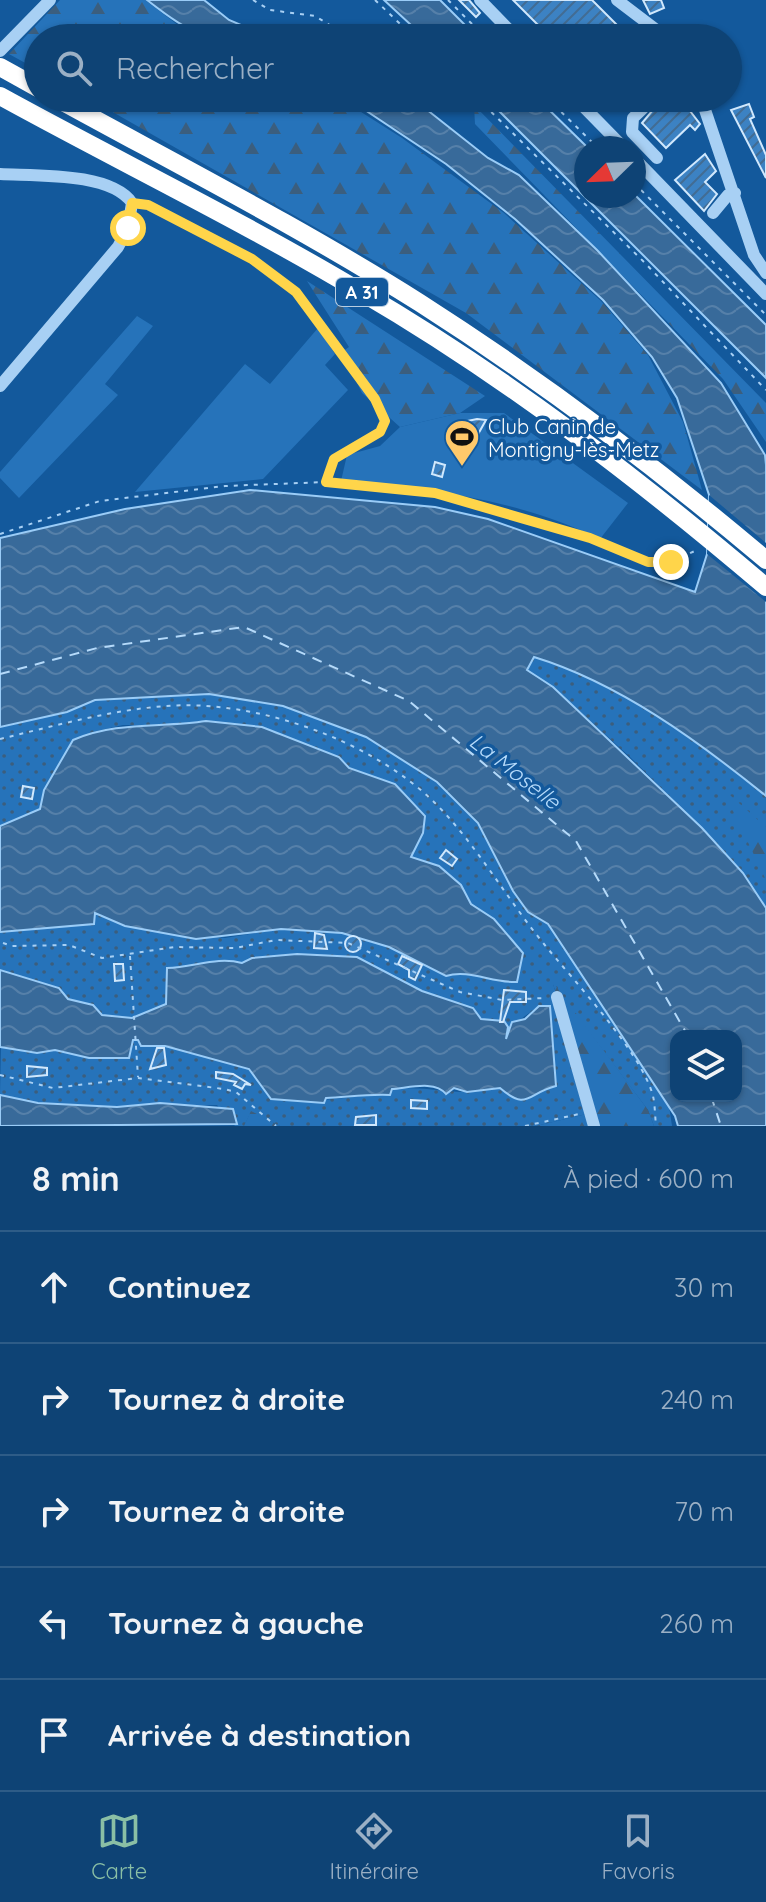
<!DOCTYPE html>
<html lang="fr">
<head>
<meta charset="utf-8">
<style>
  :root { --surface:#0e4375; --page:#174a7a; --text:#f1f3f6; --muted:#9bb0c5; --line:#2e5c87; --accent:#8abfa5 }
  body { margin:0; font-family:Quicksand,sans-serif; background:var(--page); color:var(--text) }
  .controls { position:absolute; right:24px; bottom:24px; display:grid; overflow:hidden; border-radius:16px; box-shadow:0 2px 6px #0004 }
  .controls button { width:72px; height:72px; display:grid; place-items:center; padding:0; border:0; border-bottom:2px solid var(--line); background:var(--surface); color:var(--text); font:40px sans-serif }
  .compass { position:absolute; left:574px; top:136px; width:72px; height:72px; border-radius:50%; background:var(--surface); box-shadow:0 2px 6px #0004; rotate:247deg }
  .stop { position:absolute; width:24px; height:24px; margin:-18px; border:6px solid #ffd54a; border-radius:50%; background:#fff }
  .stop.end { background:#ffd54a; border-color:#fff; box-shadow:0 2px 8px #0008 }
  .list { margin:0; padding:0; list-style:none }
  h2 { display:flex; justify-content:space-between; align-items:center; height:104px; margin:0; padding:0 32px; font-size:34px }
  h2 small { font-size:26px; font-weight:400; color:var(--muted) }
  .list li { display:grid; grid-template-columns:52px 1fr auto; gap:24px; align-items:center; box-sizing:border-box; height:112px; padding:0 32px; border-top:2px solid var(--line) }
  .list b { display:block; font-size:30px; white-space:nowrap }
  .list em { font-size:26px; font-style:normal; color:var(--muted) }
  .icon { flex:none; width:44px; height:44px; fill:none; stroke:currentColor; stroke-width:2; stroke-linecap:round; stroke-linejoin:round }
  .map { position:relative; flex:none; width:766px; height:1126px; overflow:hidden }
  .search { position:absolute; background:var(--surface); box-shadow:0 2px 6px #0004; left:24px; right:24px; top:24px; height:88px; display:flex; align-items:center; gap:20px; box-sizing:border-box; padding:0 28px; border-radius:44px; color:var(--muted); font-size:30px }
  .sheet { height:664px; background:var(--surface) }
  nav { display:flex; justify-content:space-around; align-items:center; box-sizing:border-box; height:112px; border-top:2px solid var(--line); background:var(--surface); font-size:22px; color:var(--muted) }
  nav a { display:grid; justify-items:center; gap:4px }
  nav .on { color:var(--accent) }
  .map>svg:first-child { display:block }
  .grass { fill:url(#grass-dots) }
  .forest { fill:url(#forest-firs) }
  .garden { fill:#2673ba }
  .water { fill:url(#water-waves); stroke:#9accf7; stroke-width:2; fill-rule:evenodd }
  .pier { fill:#13599c }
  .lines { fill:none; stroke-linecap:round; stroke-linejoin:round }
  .ferry { stroke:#b5dafa; stroke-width:2; stroke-dasharray:10 8; stroke-linecap:butt }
  .building { fill:url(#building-hatch); stroke:#d0e8fd; stroke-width:2 }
  .path { stroke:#a8d0f4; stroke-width:2; stroke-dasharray:4 6; stroke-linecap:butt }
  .minor { stroke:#a8d0f4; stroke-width:12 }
  .highway { stroke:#fff; stroke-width:18 }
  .route { stroke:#ffd54a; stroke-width:10 }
  .labels { text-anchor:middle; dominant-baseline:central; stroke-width:7; stroke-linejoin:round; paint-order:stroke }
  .shield { fill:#13599c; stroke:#b8cde1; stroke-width:2 }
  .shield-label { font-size:18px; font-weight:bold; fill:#fff }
  .poi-label { font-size:20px; fill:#fff; stroke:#13599c; text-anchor:start }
  .water-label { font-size:22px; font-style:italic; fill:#b5dafa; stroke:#13599c }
</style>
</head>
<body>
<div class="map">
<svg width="766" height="1126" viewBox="0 0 766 1126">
  <defs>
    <pattern id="grass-dots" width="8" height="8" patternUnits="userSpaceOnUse" patternTransform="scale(2)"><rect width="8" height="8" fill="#2673ba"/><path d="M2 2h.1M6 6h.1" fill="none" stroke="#3b5e7e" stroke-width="1.8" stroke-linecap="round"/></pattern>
    <pattern id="forest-firs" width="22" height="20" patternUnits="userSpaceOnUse" patternTransform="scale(2)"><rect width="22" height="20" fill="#2673ba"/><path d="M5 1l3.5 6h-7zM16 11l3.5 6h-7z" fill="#3b5e7e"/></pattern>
    <pattern id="water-waves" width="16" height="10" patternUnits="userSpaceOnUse" patternTransform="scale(2)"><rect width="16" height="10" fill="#386a9a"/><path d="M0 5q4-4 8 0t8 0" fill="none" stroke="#5680a9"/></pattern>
    <pattern id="building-hatch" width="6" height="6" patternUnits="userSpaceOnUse" patternTransform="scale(2)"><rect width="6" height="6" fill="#3c82c3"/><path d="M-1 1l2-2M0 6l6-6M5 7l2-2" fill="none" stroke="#426c93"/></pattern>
  </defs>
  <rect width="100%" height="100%" fill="#13599c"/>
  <path class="grass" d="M534 657C619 683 697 741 766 796V908L742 873 702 828 630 757 553 687 527 670Z
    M209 694 283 706 328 721 366 737 437 782 478 823 528 912 548 924 669 1106 672 1126H654L648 1110 553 984 595 1112 536 1126H280L251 1112 244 1126H235L217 1105 174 1106 160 1103 117 1107 38 1103 0 1095 1 1046 37 1053 55 1050 89 1058H128L133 1040H139L141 1046H165L249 1069 271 1099C312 1106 350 1094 390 1095L392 1089C422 1086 442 1092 468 1092 478 1092 489 1088 500 1088 519 1105 538 1091 556 1085L550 1007 539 1006 518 1021 505 1039 501 1020 480 1019 472 1008 422 991 357 957 252 958 242 963C216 956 194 968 167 968V1004L132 1018 102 1015 93 1005 68 999 59 988 0 970V932L93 924 95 913 125 926 225 938 281 929 342 933 389 947 446 976 459 971 504 982 490 918 471 904 461 884 439 866 410 857 423 833 425 816 395 784 349 768 339 757 262 727 206 721 176 725H123L92 732 58 768 44 790 40 810 0 826V727L67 712 95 700Z"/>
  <path class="forest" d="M60 0H145L195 38H38V70L9 54Z
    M88 98H339L402 138 504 213 601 301 648 355 683 422 702 490 466 313Z
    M474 105 766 403V442L723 379 475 124Z
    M307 281 485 396 460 413 400 427 362 393 342 352 349 347Z
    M722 788 766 827V880Z
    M552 981 648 1110 654 1126H536L595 1112Z
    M251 1111 280 1126H244Z"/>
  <path class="garden" d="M137 316 153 326 105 384 118 395 19 498 0 478V472Z
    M318 328 335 354 325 365 348 390 263 479 135 492 245 364 270 384Z
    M460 413H504L628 503 600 539C520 500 429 488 341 481L347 455 380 446 400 427Z"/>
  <path class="water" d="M147 0H204L229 20 272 38C205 38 201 42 147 0Z
    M384 0H440L478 38H425Z
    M347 98H412L488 158 519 175 597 250 721 383 765 455 766 465V796C698 741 619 683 534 657L527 670 553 687 702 828 743 873 766 908V1126H678L675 1116 548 924 528 912 513 891 478 823 437 782 366 737 283 706 209 694 95 700 67 712 0 727V538L125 509 250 490 435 507 488 519 695 592 707 554 709 495 677 398 652 357 603 300 515 219 446 164ZM676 1036H736V1096H676Z
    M486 98H537L588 148 586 196 634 194 766 325V378Z
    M206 721 262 727 339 757 349 768 395 784 425 816 423 833 411 857 439 866 461 885 471 904 494 919 523 953 517 982C492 983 469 969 446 976L389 947 342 933 281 929 196 939 125 926 95 913 94 924 0 932V826L40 809 44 790 73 740C117 721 161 728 206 721Z
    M297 954 357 957 422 991 473 1008 481 1019 504 1021 508 1027 506 1039 512 1022 525 1019 539 1006H550L556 1086C527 1093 528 1112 500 1088L467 1092 454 1088 446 1094C435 1080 408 1088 392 1089L390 1095C367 1094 348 1097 326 1098L324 1103 271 1099 249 1069 165 1046H141L138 1040H133L129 1058H89L55 1050 37 1053 0 1047V970L59 988 68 999 93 1005 102 1015 132 1018 166 1004 167 968C193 968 216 956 242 963L252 958Z
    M0 1095 38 1103 117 1107 160 1103 233 1109 237 1124 0 1126Z"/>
  <path class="pier" d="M709 495 766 543V602L707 554Z"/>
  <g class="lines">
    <path class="ferry" d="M0 674 97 648 244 627 409 701 576 841 688 1036
      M711 1096 721 1126"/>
  </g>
  <path class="building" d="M459 0H469L480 13 476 17Z
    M513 0H592L620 28 610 38H528L540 27Z
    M643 0H661L664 8 650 14Z
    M663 98H680L700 124 695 130 690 125 666 148 642 123Z
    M749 104 754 117 750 119 766 155V178L731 110Z
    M705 154 716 171 705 182 717 194 704 211 675 180Z
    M477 419 486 420 472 445 454 439 463 422Z
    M435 462 445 465 442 477 432 474Z
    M23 786 34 788 32 799 21 797Z
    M446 850 457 859 452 866 440 858Z
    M315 933 324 935 327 949 314 948Z
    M345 944a8 8 0 1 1 16 0a8 8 0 1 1-16 0Z
    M402 956 422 965 415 980 409 977V970L398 964Z
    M114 964H123L124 980 115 981Z
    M504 990 526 992V1002H510L503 1022H500Z
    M157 1048H164L166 1065 150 1069Z
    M27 1066 47 1068V1075L27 1077Z
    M216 1072 233 1074 251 1085 245 1084 242 1089 234 1085 236 1082 216 1078Z
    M411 1100 427 1101V1109L411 1108Z
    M376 1115V1125H355L356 1117Z"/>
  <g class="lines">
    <path class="path" d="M253 0 270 10 315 16 351 38
      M375 0 415 38
      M448 0 486 38
      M442 98 452 107
      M477 98 644 262 766 390
      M547 98 598 148
      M634 183 766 315
      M141 204C174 210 269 269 296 292L375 399 385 421C373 448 330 445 326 480
      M0 534 100 501 225 486 326 482 435 493 590 538 648 562H671L697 550
      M0 739C54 726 111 710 166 706 256 699 374 741 437 805 478 847 507 899 544 944 573 980 642 1053 653 1096 655 1105 655 1116 656 1126
      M3 943 12 946 69 945 102 958 175 947 235 948 276 940 348 943 460 992 502 1000 545 998
      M130 956 138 1077
      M0 1075 53 1088 138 1078 224 1089 236 1092 276 1126
      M525 1126 579 1114"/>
    <path class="minor" d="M480 0 517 38
      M617 0 667 38
      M0 51 50 0
      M575 98 624 148
      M654 98 633 118 632 132 657 158
      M701 98 754 255 766 273
      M634 158 766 294
      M0 174C35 176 111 172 132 203L128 228 118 247 0 386
      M713 213 728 195 735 193
      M557 997 594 1126"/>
    <path class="highway" d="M0 67 38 88
      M0 96C120 162 244 222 361 292 505 376 639 479 766 587
      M56 98C178 165 303 229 420 303 542 381 656 467 766 560"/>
  </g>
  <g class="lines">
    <path class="route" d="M128 228 132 203 148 205 252 259 296 292 375 399 385 421 380 432 334 459 326 482 435 493 590 538 648 562H671"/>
  </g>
  <defs>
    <symbol id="stadium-pin" viewBox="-11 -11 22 30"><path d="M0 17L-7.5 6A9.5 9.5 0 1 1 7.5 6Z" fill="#ffc96b" stroke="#13599c"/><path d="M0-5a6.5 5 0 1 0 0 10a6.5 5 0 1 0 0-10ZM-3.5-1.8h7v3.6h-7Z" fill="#111"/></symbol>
  </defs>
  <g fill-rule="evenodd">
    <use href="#stadium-pin" x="442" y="417" width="40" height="54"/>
  </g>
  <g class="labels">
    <rect class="shield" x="336" y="278" width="52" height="28" rx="6"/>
    <g class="shield-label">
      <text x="362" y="292">A 31</text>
    </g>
    <g class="poi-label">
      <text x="488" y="426">Club Canin de<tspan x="488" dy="23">Montigny-lès-Metz</tspan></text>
    </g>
    <g class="water-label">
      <text transform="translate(515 771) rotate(38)">La Moselle</text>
    </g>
  </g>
</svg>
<div class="controls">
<button><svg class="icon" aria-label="layers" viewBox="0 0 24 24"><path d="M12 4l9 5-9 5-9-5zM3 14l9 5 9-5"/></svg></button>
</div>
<svg class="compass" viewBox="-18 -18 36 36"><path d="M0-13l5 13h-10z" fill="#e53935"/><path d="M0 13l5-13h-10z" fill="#9bb0c5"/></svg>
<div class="stop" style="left:128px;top:228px"></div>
<div class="stop end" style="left:671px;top:562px"></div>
<div class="search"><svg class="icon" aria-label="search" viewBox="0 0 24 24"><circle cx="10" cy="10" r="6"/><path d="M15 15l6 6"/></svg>Rechercher</div>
</div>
<section class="sheet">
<h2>8 min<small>À pied · 600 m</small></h2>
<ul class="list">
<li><svg class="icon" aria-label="ahead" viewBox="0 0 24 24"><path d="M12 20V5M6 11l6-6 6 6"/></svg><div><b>Continuez</b></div><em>30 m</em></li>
<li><svg class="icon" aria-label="right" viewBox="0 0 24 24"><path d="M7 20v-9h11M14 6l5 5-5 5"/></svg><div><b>Tournez à droite</b></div><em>240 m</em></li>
<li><svg class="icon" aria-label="right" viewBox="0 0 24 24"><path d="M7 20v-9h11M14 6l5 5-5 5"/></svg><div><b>Tournez à droite</b></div><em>70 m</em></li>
<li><svg class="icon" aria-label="left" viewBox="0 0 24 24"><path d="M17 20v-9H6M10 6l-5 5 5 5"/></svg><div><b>Tournez à gauche</b></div><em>260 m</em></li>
<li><svg class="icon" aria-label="arrive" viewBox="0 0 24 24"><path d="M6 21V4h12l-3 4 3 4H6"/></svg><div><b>Arrivée à destination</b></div></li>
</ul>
</section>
<nav>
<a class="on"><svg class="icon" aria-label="map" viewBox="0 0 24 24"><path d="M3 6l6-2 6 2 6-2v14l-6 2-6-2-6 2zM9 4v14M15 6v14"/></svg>Carte</a>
<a><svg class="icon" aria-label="directions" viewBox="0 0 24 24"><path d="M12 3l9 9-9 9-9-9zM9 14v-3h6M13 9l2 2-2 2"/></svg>Itinéraire</a>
<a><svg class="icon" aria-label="saved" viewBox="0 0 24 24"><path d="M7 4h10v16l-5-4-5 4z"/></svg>Favoris</a>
</nav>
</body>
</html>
